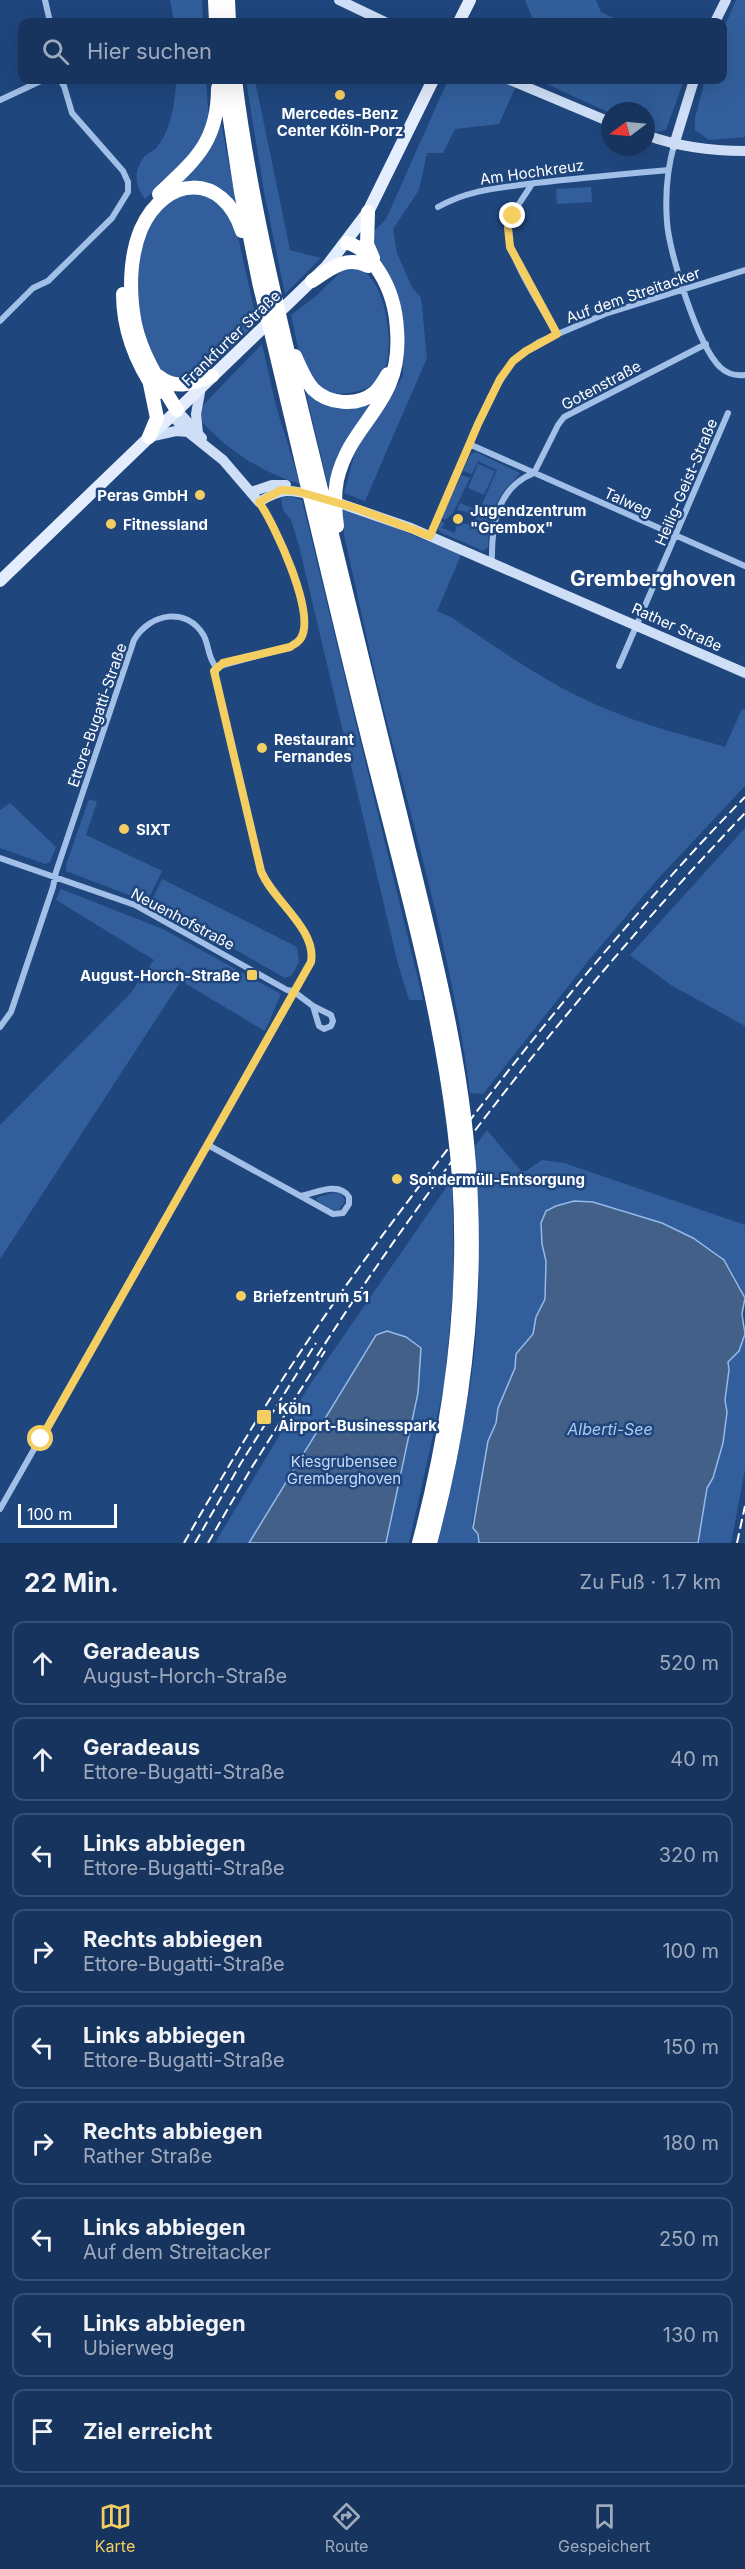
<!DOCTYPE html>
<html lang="de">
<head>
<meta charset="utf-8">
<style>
  :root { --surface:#17345e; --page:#203c64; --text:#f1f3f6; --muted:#9eaabc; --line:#364f73; --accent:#f5ce62 }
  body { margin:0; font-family:Inter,sans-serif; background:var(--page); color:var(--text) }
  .compass { position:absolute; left:601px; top:102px; width:54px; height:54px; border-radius:50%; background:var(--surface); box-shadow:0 6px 24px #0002; rotate:254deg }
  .scale { position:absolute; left:18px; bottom:15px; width:99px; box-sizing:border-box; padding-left:6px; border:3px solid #fff; border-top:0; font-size:16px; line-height:21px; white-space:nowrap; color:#fff; -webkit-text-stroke:4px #1f467d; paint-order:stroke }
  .stop { position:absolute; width:18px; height:18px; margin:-14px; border:4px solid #f5ce62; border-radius:50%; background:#fff }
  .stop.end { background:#f5ce62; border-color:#fff; box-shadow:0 2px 6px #0008 }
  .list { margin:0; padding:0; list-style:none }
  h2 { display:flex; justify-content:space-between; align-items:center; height:78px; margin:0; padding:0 24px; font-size:26px }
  h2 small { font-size:20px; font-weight:400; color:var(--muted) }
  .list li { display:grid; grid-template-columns:39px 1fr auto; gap:18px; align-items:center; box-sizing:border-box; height:84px; margin:0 12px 12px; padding:0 12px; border:2px solid var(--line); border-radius:12px }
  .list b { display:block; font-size:22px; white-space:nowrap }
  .list p { margin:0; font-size:20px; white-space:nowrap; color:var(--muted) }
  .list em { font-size:20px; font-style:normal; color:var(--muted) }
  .icon { flex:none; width:33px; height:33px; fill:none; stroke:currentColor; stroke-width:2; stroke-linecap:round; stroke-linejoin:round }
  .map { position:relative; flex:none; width:745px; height:1543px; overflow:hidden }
  .search { position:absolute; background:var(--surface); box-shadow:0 6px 24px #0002; left:18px; right:18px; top:18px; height:66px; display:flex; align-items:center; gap:15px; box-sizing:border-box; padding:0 21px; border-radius:12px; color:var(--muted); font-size:22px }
  .sheet { height:942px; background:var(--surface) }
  nav { display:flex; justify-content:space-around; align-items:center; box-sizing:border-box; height:84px; border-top:2px solid var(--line); background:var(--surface); font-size:16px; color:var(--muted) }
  nav a { display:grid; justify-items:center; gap:3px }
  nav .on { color:var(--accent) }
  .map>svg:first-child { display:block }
  .green { fill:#325f9c }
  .water { fill:#436089; stroke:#96bae9; stroke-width:1.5 }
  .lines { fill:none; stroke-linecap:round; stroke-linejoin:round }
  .street { stroke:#a2c0e7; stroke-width:6 }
  .secondary { stroke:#cddef6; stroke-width:10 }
  .primary { stroke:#e4edfd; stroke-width:12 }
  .highway { stroke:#fff; stroke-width:14 }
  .rail { stroke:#fff; stroke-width:2; stroke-dasharray:10 4.5; stroke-linecap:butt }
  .route { stroke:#f5ce62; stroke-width:8 }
  .poi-dot { fill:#f5ce62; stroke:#1f467d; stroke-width:2 }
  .labels { text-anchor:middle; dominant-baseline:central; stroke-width:5; stroke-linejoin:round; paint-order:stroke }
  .poi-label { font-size:15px; font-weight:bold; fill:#fff; stroke:#1f467d; text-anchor:start }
  .street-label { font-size:15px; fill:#fff; stroke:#1f467d }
  .park-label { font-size:15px; fill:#c6daf6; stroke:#1f467d }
  .water-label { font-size:16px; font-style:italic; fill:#adcaef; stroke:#1f467d }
  .district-label { font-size:21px; font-weight:bold; fill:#fff; stroke:#1f467d }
</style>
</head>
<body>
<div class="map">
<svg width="745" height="1543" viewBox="0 0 745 1543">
  <rect width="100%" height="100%" fill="#1f467d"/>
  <path class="green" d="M170 0H202L203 22H174Z
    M525 0H596L601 12 623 22H534Z
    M736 0H745V137L709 140 695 130V118L705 80H722L723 30Z
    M176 80H206L209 121 189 159 145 199C135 186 133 172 144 157 147 153 155 151 158 146 172 127 175 102 176 80Z
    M246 80H255L290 250 321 258 285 294 264 192Z
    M448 80H495L516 86 499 124 455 129 443 153H427L419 190 393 229 397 253 412 287 421 298 427 358 365 501 344 493 355 452 403 376 404 331 397 295 376 250 372 233 386 219Z
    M538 80H684L666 130 657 132 646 128V111H610V113Z
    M220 117 238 212 231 203 176 188Z
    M591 187 592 202 557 204 556 189Z
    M192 192 219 201 236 228 257 322C248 331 202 378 190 380 182 382 170 377 162 375L146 344 136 299 141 249 148 226 169 200Z
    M356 265C364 271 370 276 375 284 388 305 395 356 381 377 375 386 364 390 354 392 305 403 299 351 291 315L316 296 347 266Z
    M262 344 276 406 300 484C262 473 229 451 202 422L200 411 205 403Z
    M304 385 323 402 384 390 338 454 332 486 328 485Z
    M476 452 520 473C516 479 509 485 504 491 491 508 489 527 488 547L483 551 440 532 438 529 441 521 444 523 442 528 455 533 457 523 475 525 476 519 466 512 457 510 460 503 479 511 497 470 478 461 472 474 463 471 470 455Z
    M478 464 495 471 484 495 468 488Z
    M461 475 470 478 453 513 445 520 442 518Z
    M288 496 302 500 423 1000H409L398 964 299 546 291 520 283 510 281 498Z
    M342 510 391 526 461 555 437 611 451 617C505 653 557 691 619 714 653 728 690 736 725 747L742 709 745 710V786L656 881 589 960 483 1094 470 1093C454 969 420 850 389 730 372 666 359 600 344 535Z
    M89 799 97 802 86 835 162 871 147 902 66 871V865Z
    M10 803 56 847 50 862 45 864 0 848V810Z
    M745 828V1026L671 985 630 955Z
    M162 879 297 947 299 962 292 975 285 978 151 902Z
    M61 889 163 929 281 994 265 1031 181 981 0 1259V1125L130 994 154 960 56 900Z
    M487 1130 521 1171H526L542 1160 564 1163 745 1225V1298C739 1286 733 1271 725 1261 707 1239 610 1201 582 1201 570 1201 558 1207 546 1211L541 1223 542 1244 546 1261 545 1299 536 1317 533 1333 516 1354 515 1368 498 1408 496 1423 488 1441 483 1476 472 1522C473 1530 480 1534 479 1543H434C447 1491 461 1440 470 1387 482 1307 480 1226 475 1146Z
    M452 1179 454 1274 445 1382 409 1543H215L309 1386Z
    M337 1192 342 1195 345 1201 339 1210H333L316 1200 318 1197Z
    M745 1334V1470L731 1543H698L707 1488 713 1478 723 1443 727 1412 725 1400 729 1370 728 1362 739 1351Z"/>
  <path class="water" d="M574 1201 593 1202 662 1223 693 1238 724 1260 745 1298 742 1314 745 1334 739 1351 728 1362 729 1370 725 1400 727 1412 723 1443 713 1478 707 1488 698 1543H479L478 1534 473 1528 488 1441 496 1423 498 1408 515 1368 516 1354 533 1334 536 1317 545 1299 546 1261 542 1244 541 1223 546 1211 556 1206Z
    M387 1331 406 1337 421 1348 418 1393 386 1543H249L376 1335Z"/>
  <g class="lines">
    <path class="street" d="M45 0 50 22
      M0 100 43 80
      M674 145C667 170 665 195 667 222 669 253 698 346 720 367 727 374 735 376 745 375
      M532 184C524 197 510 214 508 229 506 254 544 311 557 334
      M438 207C470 189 500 188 535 183 579 178 624 174 668 170
      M0 321 33 288 48 281 112 218 128 192V182L123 171 72 113 64 86 60 80
      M469 444 745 566
      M534 473 558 425 564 417 706 344
      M430 536 490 397 513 361 539 342 605 314 745 270
      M492 564C491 527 496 488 534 473
      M619 666 728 413
      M216 667 290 647C294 644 299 643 301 638 316 612 275 525 259 502
      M0 858 135 905 287 990 293 991 313 1006
      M313 1006 331 1015 333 1021 331 1026 324 1029 319 1026Z
      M0 1027 11 1012 53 887 56 872 134 640C150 613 187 606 204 636 209 646 208 658 216 667V680L261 871C273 901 317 929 311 962L0 1509
      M208 1145 333 1214 343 1213 349 1204V1197C339 1181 316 1193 301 1196"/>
    <path class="secondary" d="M339 0 385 22
      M715 22 726 0
      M510 80 610 122
      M646 135C679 147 710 151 745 151
      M674 145 694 80
      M177 410 202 438
      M172 416 188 432 223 460 259 502C282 488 289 489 315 496
      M198 433 196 414 201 387
      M149 437 176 431 188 432
      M251 492 272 485H286
      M330 500 411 528 745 673"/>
    <path class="primary" d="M459 22 470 0
      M0 581 327 266 368 212 433 80"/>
    <path class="highway" d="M215 0 216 22
      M228 0 229 22
      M224 80 241 192 259 282C296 435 331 589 369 741 401 869 438 996 454 1127 472 1266 455 1407 419 1543
      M235 80C250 199 279 316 307 432 339 563 371 695 403 826 433 950 467 1074 471 1202 476 1317 460 1431 430 1543
      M159 194C195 160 218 142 218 88
      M368 212 367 244 373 258
      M312 281C330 269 346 255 368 266
      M123 294C123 331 136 363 157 393
      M295 356C300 367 305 380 313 389 328 404 357 407 374 393 380 388 384 380 388 374
      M158 376C176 391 193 383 212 376
      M177 410C160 383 142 356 135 324 129 294 129 258 141 229 165 175 223 172 242 231
      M149 437 157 418 150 384
      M337 526C335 512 334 495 337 480 351 419 403 406 397 330 396 310 390 289 380 273 372 260 362 246 347 243"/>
    <path class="rail" d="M317 1356C441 1163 587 980 745 813
      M184 1543C227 1468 271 1394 320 1323 374 1244 433 1168 491 1093 571 990 654 890 745 797
      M195 1543 241 1463 316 1343
      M208 1543 252 1467 325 1351
      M737 1543 745 1506"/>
  </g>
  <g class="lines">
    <path class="route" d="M41 1439 311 962C317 929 273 901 261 871L214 671 223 663 290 647C294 644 298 643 301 638 316 613 275 525 259 502L281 490 296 491 356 508 430 536 478 424 500 379 513 361 526 351 557 334 510 247 508 227 513 216"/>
  </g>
  <g class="poi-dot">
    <circle cx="340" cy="95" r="6"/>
    <circle cx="200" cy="495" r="6"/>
    <circle cx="458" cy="519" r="6"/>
    <circle cx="111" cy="524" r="6"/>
    <circle cx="262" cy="748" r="6"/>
    <circle cx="124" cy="829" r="6"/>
    <rect x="246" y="969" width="12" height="12" rx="3"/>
    <circle cx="397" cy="1179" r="6"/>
    <circle cx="241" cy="1296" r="6"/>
    <rect x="256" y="1409" width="16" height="16" rx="3"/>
  </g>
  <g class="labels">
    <g class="poi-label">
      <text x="340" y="113" text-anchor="middle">Mercedes-Benz<tspan x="340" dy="17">Center Köln-Porz</tspan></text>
      <text x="188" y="495" text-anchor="end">Peras GmbH</text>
      <text x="470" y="510">Jugendzentrum<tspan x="470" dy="17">"Grembox"</tspan></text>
      <text x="123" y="524">Fitnessland</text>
      <text x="274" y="739">Restaurant<tspan x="274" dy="17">Fernandes</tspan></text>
      <text x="136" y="829">SIXT</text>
      <text x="240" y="975" text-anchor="end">August-Horch-Straße</text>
      <text x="409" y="1179">Sondermüll-Entsorgung</text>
      <text x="253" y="1296">Briefzentrum 51</text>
      <text x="278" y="1408">Köln<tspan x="278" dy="17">Airport-Businesspark</tspan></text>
    </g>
    <g class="street-label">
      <text transform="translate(532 172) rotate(-8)">Am Hochkreuz</text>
      <text transform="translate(633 295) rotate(-19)">Auf dem Streitacker</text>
      <text transform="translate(231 338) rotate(-44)">Frankfurter Straße</text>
      <text transform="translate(601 385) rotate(-28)">Gotenstraße</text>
      <text transform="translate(686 482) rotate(-67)">Heilig-Geist-Straße</text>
      <text transform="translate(628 502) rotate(24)">Talweg</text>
      <text transform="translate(677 627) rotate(24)">Rather Straße</text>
      <text transform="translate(97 715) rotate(-71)">Ettore-Bugatti-Straße</text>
      <text transform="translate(183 919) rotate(28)">Neuenhofstraße</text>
    </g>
    <g class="park-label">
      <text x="344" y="1461">Kiesgrubensee<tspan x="344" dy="17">Gremberghoven</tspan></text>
    </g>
    <g class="water-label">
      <text x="610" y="1429">Alberti-See</text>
    </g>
    <g class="district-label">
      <text x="653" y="578">Gremberghoven</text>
    </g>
  </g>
</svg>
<svg class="compass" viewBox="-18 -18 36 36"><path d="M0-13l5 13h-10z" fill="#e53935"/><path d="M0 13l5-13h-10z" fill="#9eaabc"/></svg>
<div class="scale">100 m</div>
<div class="stop" style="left:41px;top:1439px"></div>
<div class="stop end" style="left:513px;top:216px"></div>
<div class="search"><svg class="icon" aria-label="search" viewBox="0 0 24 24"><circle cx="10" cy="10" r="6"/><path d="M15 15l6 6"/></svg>Hier suchen</div>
</div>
<section class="sheet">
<h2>22 Min.<small>Zu Fuß · 1.7 km</small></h2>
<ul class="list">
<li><svg class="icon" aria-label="ahead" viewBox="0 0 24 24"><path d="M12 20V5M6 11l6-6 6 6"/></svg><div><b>Geradeaus</b><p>August-Horch-Straße</p></div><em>520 m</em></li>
<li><svg class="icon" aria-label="ahead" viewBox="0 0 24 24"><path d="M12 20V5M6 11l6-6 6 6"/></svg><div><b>Geradeaus</b><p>Ettore-Bugatti-Straße</p></div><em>40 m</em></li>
<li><svg class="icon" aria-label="left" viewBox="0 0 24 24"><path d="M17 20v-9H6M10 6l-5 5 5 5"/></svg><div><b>Links abbiegen</b><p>Ettore-Bugatti-Straße</p></div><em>320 m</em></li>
<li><svg class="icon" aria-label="right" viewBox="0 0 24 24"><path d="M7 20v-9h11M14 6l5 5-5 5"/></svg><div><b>Rechts abbiegen</b><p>Ettore-Bugatti-Straße</p></div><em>100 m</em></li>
<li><svg class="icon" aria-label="left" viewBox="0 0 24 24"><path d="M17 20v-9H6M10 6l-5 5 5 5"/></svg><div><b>Links abbiegen</b><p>Ettore-Bugatti-Straße</p></div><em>150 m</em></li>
<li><svg class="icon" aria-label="right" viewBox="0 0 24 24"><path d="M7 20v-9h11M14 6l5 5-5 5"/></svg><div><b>Rechts abbiegen</b><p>Rather Straße</p></div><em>180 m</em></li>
<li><svg class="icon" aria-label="left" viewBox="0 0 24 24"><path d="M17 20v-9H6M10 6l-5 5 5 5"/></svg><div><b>Links abbiegen</b><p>Auf dem Streitacker</p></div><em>250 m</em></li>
<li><svg class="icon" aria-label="left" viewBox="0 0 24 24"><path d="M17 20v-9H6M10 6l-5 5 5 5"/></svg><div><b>Links abbiegen</b><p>Ubierweg</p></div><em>130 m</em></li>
<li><svg class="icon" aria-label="arrive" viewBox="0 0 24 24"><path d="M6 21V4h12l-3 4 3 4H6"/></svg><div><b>Ziel erreicht</b></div></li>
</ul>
</section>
<nav>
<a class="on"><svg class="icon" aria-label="map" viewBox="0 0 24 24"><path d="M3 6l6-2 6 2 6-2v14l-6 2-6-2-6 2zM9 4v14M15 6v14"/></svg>Karte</a>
<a><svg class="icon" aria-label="directions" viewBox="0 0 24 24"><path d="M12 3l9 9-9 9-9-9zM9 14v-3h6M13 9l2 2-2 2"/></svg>Route</a>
<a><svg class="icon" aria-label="saved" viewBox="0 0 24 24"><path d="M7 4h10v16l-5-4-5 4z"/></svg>Gespeichert</a>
</nav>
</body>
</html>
